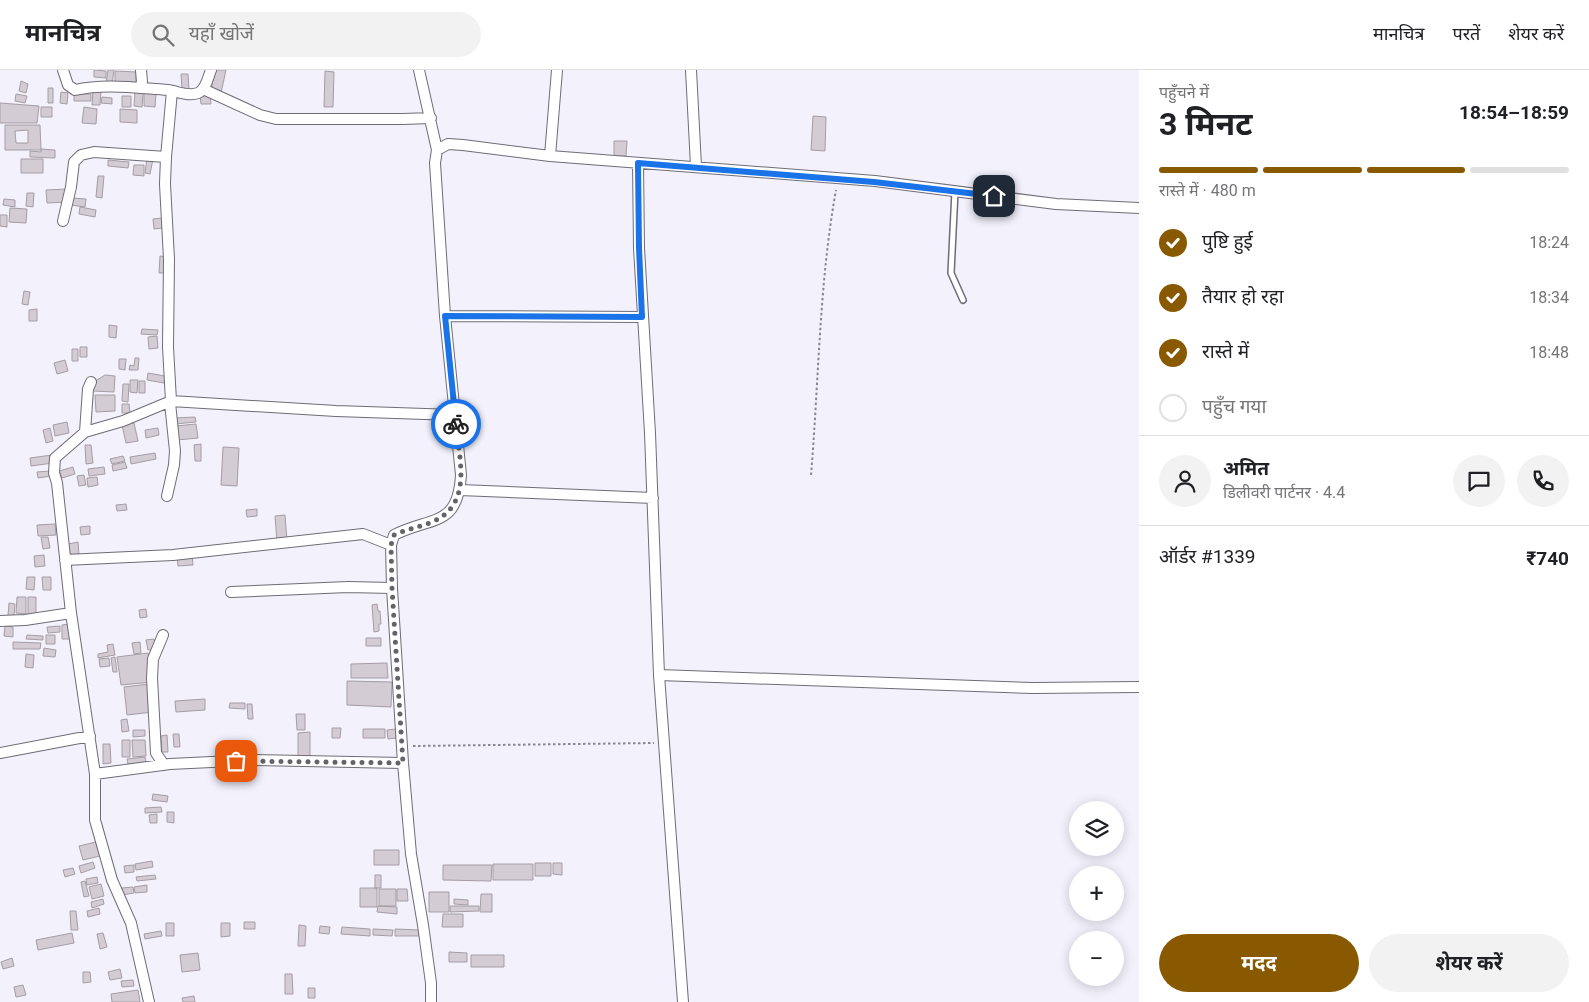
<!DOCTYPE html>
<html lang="hi">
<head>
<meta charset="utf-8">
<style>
	body { margin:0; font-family:Roboto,"Noto Sans Devanagari",sans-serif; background:#f2f2f2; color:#202124; height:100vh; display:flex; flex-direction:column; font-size:19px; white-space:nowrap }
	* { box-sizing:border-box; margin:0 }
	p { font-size:16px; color:#757577 }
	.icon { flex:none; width:28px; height:28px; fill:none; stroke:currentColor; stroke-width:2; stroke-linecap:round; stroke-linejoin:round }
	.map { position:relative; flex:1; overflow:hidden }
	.details { display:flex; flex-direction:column; background:#fff; width:450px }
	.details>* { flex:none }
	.buttons { position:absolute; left:1069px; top:731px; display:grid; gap:10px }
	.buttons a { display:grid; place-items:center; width:55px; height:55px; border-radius:50%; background:#fff; box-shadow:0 2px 12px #0003; font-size:25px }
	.pin { position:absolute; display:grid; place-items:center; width:42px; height:42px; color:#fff; margin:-21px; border-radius:10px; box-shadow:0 2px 8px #0006 }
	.courier { position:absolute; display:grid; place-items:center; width:50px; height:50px; margin:-25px; border:4px solid #1a73e8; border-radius:50%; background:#fff; color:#222; box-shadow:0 1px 6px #0007 }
	.head em { font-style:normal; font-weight:700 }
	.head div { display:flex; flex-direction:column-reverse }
	.head { display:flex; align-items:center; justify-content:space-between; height:85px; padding:0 20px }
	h1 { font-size:32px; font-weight:700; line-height:38px }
	.bar { display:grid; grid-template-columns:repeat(4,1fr); gap:8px 5px; align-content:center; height:60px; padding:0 20px }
	.bar i { height:6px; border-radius:4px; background:#e0e0e0 }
	.bar .on { background:#895900 }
	.bar p { grid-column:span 4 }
	.line { display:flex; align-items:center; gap:12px; padding:0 20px; border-top:1px solid #e0e0e0 }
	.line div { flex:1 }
	.round { display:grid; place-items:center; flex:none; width:52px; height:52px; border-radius:26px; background:#f2f2f2 }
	ol { padding:0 20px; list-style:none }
	li { display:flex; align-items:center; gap:15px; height:55px }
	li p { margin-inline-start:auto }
	li .icon { padding:5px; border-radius:50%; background:#895900; color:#fff; stroke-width:4 }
	li:last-child { color:#757577 }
	li i { width:28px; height:28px; border:2px solid #e0e0e0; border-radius:50% }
	.primary-button { display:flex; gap:10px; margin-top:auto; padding:10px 20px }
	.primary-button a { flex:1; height:58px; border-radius:30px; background:#895900; color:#fff; font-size:20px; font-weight:700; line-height:58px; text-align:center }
	.primary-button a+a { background:#f2f2f2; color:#202124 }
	header { display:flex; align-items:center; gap:30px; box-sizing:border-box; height:70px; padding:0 25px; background:#fff; border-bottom:1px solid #e0e0e0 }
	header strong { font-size:24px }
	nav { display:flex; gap:28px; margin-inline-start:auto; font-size:18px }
	.search { width:350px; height:45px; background:#f2f2f2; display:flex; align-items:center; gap:12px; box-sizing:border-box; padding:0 18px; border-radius:28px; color:#757577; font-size:19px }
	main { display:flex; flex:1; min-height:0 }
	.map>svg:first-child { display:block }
	.building { fill:#d4ccd4; stroke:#a59da4; fill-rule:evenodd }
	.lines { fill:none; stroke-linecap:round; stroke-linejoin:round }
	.service-casing { stroke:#6e6c75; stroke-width:8 }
	.minor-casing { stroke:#6e6c75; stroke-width:12 }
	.path { stroke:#87868d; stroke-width:2; stroke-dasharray:2.5 2.5; stroke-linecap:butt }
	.service { stroke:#fff; stroke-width:5 }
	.minor { stroke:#fff; stroke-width:10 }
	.done { stroke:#636369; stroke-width:5; stroke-dasharray:0 9 }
	.route { stroke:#1a73e8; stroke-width:6 }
</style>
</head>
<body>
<header>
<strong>मानचित्र</strong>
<div class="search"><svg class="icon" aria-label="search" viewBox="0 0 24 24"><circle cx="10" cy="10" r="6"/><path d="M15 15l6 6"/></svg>यहाँ खोजें</div>
<nav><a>मानचित्र</a><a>परतें</a><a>शेयर करें</a></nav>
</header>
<main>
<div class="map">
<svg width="1139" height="932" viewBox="0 0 1139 932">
	<rect width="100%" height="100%" fill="#f3f1fc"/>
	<!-- building -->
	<path class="building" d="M94 0 106 1V8L94 7Z
		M108 0H114L112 14 106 13Z
		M215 0H226L221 23 211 20Z
		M115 1 136 2V14L115 13Z
		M325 1 334 2 333 37H324Z
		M181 4H188L189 20H182Z
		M21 11 28 14 26 23 19 21Z
		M48 18H53V33H48Z
		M93 21H101L100 35H92Z
		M61 22 68 23 67 34 60 33Z
		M135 22 143 23 142 37 134 36Z
		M144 23H156L155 37 144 36Z
		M16 24 27 26 25 33 15 31Z
		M74 24H91V31H74Z
		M200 25H210L211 34H201Z
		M122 26H131V37H122Z
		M102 27 112 28V34L101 33Z
		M0 33 39 36 37 53H0Z
		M41 37H52V47H41Z
		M84 37 97 39 96 54 82 53Z
		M120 39 137 40V53L120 52Z
		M813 46 826 47 825 81 811 80Z
		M5 55H40L41 80H5ZM28 60V73H16L15 61Z
		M614 71H627L626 86H614Z
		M41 79 55 80V88L30 87V81L41 82Z
		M147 88 153 89 150 104 145 103Z
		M21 89H43V103H21Z
		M108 90 129 92 128 98 108 96Z
		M134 95H144V106L133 105Z
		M98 106H104L102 128 96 127Z
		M67 119 68 132 47 133 46 120Z
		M27 123H34L33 137 26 136Z
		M72 128 86 129 85 137 71 135Z
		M4 129 15 130V137L3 135Z
		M80 137 96 140 95 147 79 144Z
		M10 138 27 139 26 153 9 152Z
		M0 145H7V157L0 156Z
		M163 148 164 158 154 159 153 149Z
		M160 186 167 187 166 203H159Z
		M24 221 30 222 28 235 22 234Z
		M37 239V251H29V240Z
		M109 255 117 256 116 268 109 267Z
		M142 259 158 260 157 265 141 264Z
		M157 266 158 278 149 279 148 267Z
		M80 277H87V287H80Z
		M72 279H78V291H72Z
		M135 288H139L138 300H129L130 295 134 296Z
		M119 289H126L125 300 119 299Z
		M65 290 68 301 57 304 54 293Z
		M148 303 165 306 164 313 147 310Z
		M105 305 115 306 114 322 93 321 94 312Z
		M130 310H138L137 323 130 322Z
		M139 311H145V323H139Z
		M123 314H129L128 332 122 331Z
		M95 325H115V341L96 342Z
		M122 334H129L130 343H122Z
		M195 347 196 352 175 354V348Z
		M67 352 69 363 55 366 53 355Z
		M134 353 138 371 126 373 122 355Z
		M196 354 198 368 177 370 176 356Z
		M50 358 53 371 46 373 43 360Z
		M158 358 159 365 146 368 145 360Z
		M201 374V391H195L194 375Z
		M85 375H91L93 393 86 394Z
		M223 377 239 378 237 416 221 415Z
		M155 383 156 389 131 394 130 387Z
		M52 385 53 393 31 396 30 388Z
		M123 386 125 391 112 394 110 389Z
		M125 392 127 398 113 401 112 395Z
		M73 397 75 404 62 408 59 401Z
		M104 397 105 404 89 406 88 399Z
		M50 401 51 406 38 408 37 402Z
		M84 405 86 415 79 416 77 406Z
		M97 407 98 415 88 417 87 408Z
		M126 434 127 440 117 441 116 435Z
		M257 439V446L247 447 246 440Z
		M285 445 287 471 277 472 275 446Z
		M55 454 56 465 38 466 37 455Z
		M90 456V464L81 465 80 457Z
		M41 467H48L50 478 43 479Z
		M78 472 79 485 70 486 68 474Z
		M44 485 45 496 35 497 34 486Z
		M192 485 193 495 178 496 177 486Z
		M27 507H35L34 520 26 519Z
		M42 507H51V520H43Z
		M17 527H26V544L16 543Z
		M28 527H36V547H28Z
		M9 533 15 534 14 546H8Z
		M377 534 378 541H380L381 554H379V561L374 562 372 535Z
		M146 539 147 547 140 548 139 540Z
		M69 554 70 569H62V555Z
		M5 556 13 557V567L4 566Z
		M60 556V562L48 563 47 557Z
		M27 565 43 566V570L26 569Z
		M46 565H55V574H46Z
		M366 568H381V576H366Z
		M154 569 156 579 148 580 146 570Z
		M13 572 41 573 40 579H13Z
		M140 572 141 583 134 584 132 573Z
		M113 574 115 585 98 588V584L108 582 107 575Z
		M44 578 56 580 55 587 43 586Z
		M148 583 152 612 121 615 117 587Z
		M26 584 34 585 33 598 25 597Z
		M115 587 117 602H113L111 588Z
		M109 588 110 596 100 597 99 589Z
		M387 593 388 608H351V594Z
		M347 611 392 612 391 637 347 635Z
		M149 614 153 642 127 645 124 617Z
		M205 629V640L176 642 175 631Z
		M230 633H245V639L229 638Z
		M247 634H252L253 649H248Z
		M296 644H305V660H297Z
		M127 649 129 661 122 662 121 650Z
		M332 658H341L340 668H332Z
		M363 659H385V668H363Z
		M396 659 397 668 388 669 387 660Z
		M133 660H145V666L133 667Z
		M310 662V688L298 689V663Z
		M173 664H179L180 677H174Z
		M167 665 168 682H162L161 666Z
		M122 670H130V687H122Z
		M132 670H145L146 686 133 687Z
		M103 674H110L111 693 103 694Z
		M236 674H254V681H236Z
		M145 687 146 693 128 694 127 689Z
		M153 724 168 726 167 732 152 730Z
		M161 737 162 742 145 743V738Z
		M167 742H174V753L167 752Z
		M157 744V753H150L149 745Z
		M96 772 100 786 83 790 79 776Z
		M374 780H399V795H374Z
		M152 791 153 797 136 800 135 794Z
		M93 792 95 798 81 803 79 796Z
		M535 793H551V806H535Z
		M553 793H562V805L553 804Z
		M493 794H533V810H493Z
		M134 795V802L125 803 124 796Z
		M443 795H492L491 811 443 810Z
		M73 798 75 804 65 807 63 800Z
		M155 805 156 809 137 811 136 807Z
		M375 805H381V818H375Z
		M97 807 98 813 87 815 86 809Z
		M85 811 89 826 84 827 81 812Z
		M101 814 104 826 92 829 89 817Z
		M147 815V822L135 823 134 817Z
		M133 817 134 823 122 825V818Z
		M360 818H377V837H360Z
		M379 819H396V836H379Z
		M397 819H407L408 831H397Z
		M429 822H449V842H429Z
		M481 824H492V842H480Z
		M103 829 104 834 92 838 91 832Z
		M454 829 468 830V835L454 834Z
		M378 836 397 837V844L377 842Z
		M450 836H479V841L450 842Z
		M99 838 100 844 88 847 87 841Z
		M70 841H76L78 860H71Z
		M443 844H463V857H442Z
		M244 852H255V859H244Z
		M166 853H174V866H166Z
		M221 853H230V866L221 867Z
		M299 855 306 856 305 876H298Z
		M320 856 330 857 329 864 319 863Z
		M342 857 370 859V866L341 864Z
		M373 859 393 860 392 866 373 865Z
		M395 859 421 860V866H395Z
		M161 861 162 866 145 869 144 864Z
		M72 863 74 873 38 880 36 870Z
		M103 863 107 877 100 879 97 864Z
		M449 882 467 883V892H449Z
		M198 883 200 900 182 902 180 885Z
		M471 885H504V897H471Z
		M12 888 14 896 3 899 1 892Z
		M120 899 122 908 110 910 108 902Z
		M83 902H90L91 912 83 913Z
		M285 904H292L293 924H285Z
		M133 910 134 916 122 917 121 911Z
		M23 915 26 925 16 927 14 917Z
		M308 918H315V928H308Z
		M138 920 140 932H112L111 924Z
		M194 926 195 932H183L182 928Z"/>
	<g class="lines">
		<!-- service casing -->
		<g class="service-casing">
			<path id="service" d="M955 121 951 203 963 230"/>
		</g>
		<!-- minor casing -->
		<g class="minor-casing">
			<path id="minor" d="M63 0 68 15 75 20C105 13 137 18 168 20 177 21 188 27 198 23 206 20 208 7 211 0
				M419 0 437 80
				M691 0 696 96
				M140 18 142 12 141 0
				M203 19 260 45 276 49H403L431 48
				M550 86 557 0
				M638 93 639 178 650 363 659 605 683 932
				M63 151 71 117 74 92 81 85 94 82 166 87
				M445 246 643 247
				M171 331 168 277 169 189 165 114 166 87 172 21
				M85 362 88 319 91 312
				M460 420 653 428
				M167 426 174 395 175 381 170 333
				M65 490 173 485 363 464 391 475
				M231 522 348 517 392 518
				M0 551 25 550 71 543
				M163 565 153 589 152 608 156 683 164 695
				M659 605 1032 618 1139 617
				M0 683 90 666
				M95 704 170 694 253 690 403 693
				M149 932 131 853 112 810 95 750V704L71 543 57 413 54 403 55 388 85 362 123 351 171 331 336 341 455 345
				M431 932V913L423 855 411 784 403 693 392 518 391 475 394 465C431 446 458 458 461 405L445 246 435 93 437 80 448 74 463 75 550 86 875 111 1056 134 1139 138"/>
		</g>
		<!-- path -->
		<path class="path" d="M811 405C819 309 819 214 836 120
			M413 676 654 673"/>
		<!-- service -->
		<use href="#service" class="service"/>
		<!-- minor -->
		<use href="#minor" class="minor"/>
	</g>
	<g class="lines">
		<!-- done -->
		<path class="done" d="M236 691 403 693 392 518 391 475 394 465C407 459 421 457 434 451 473 433 459 389 456 354"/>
		<!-- route -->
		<path class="route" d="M456 354 445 246 642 247 639 178 638 93 874 112 994 126"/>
	</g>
</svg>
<div class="buttons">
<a><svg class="icon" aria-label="layers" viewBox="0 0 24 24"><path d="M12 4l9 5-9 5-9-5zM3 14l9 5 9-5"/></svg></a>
<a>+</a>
<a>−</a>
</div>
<div class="pin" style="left:236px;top:691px;background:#ea580c"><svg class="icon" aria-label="bag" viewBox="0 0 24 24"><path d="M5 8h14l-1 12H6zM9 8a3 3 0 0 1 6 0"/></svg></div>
<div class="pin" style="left:994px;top:126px;background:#1f2937"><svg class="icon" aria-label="home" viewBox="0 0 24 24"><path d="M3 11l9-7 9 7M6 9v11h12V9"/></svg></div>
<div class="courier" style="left:456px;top:354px"><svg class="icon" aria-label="bike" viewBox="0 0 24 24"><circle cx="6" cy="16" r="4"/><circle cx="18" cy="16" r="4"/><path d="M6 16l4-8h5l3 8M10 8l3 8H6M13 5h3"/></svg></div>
</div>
<section class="details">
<div class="head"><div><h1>3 मिनट</h1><p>पहुँचने में</p></div><em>18:54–18:59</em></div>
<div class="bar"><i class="on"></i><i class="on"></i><i class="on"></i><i></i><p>रास्ते में · 480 m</p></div>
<ol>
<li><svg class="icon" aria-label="check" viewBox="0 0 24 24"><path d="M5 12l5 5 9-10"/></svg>पुष्टि हुई<p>18:24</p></li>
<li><svg class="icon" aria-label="check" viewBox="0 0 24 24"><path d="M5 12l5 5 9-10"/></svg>तैयार हो रहा<p>18:34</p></li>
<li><svg class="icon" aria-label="check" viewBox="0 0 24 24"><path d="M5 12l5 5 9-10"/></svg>रास्ते में<p>18:48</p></li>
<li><i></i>पहुँच गया</li>
</ol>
<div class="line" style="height:90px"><a class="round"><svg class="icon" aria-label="person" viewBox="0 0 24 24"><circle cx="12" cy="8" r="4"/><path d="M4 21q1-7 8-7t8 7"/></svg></a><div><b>अमित</b><p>डिलीवरी पार्टनर · 4.4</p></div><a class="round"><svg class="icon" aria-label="chat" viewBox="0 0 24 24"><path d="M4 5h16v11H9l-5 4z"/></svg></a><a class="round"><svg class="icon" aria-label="phone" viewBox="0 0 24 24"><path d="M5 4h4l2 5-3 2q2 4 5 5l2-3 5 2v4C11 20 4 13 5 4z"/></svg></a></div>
<div class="line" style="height:65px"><div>ऑर्डर #1339</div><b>₹740</b></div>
<div class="primary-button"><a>मदद</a><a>शेयर करें</a></div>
</section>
</main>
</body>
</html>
